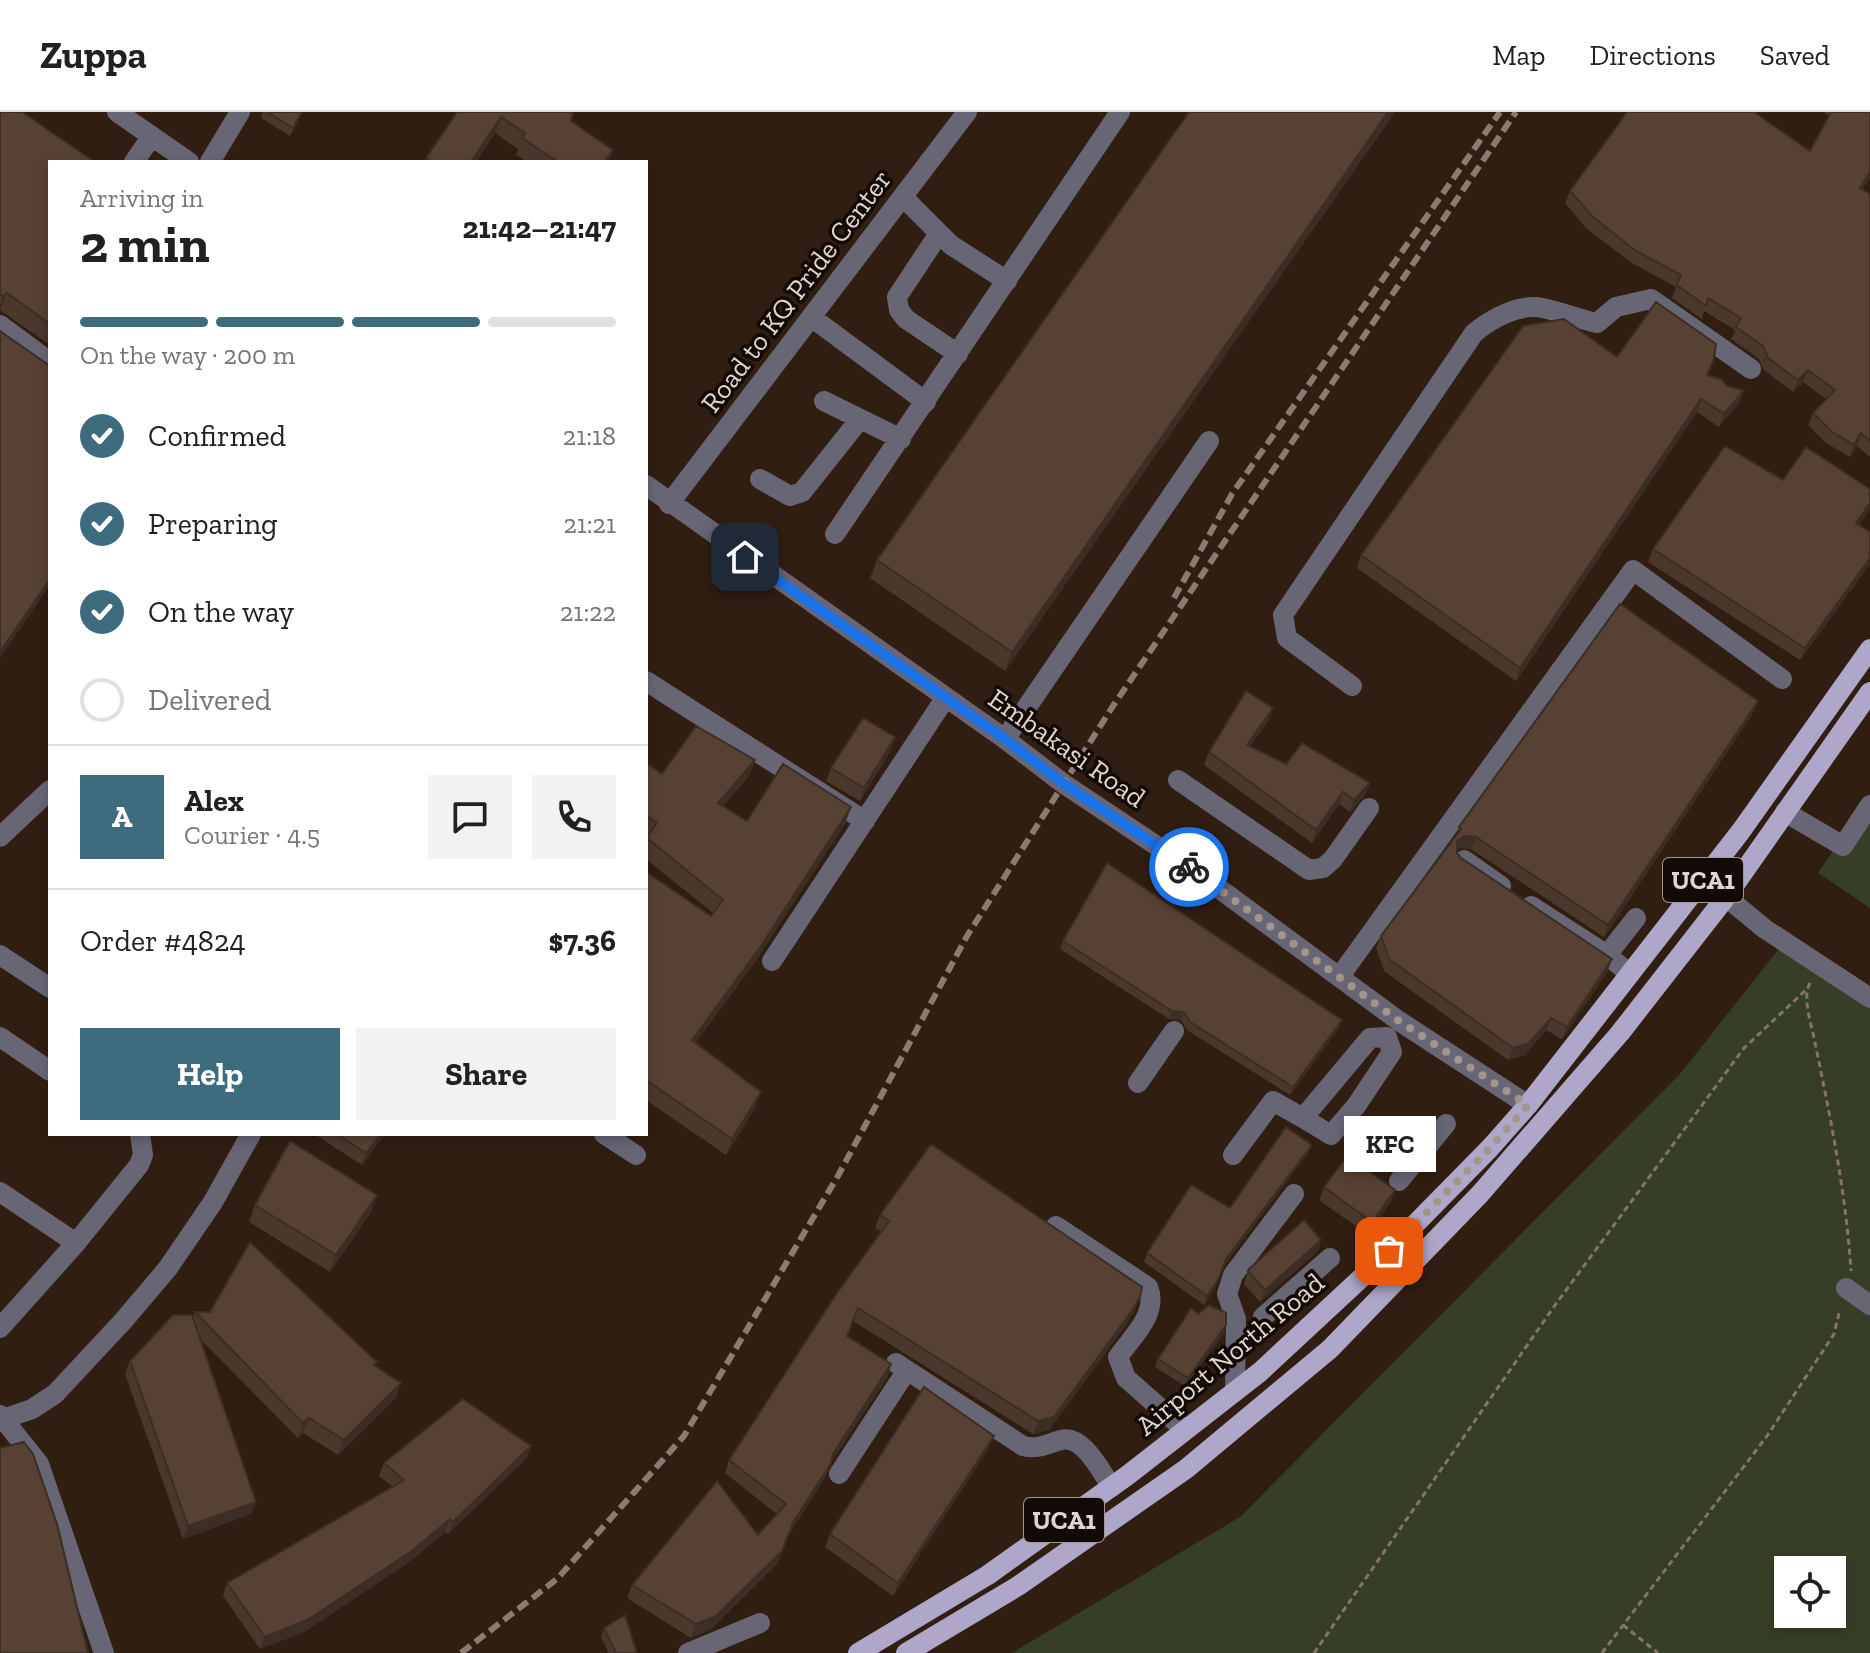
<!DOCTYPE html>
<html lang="en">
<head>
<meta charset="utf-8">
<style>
	body { margin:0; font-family:"Zilla Slab",serif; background:#f2f2f2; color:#202124; height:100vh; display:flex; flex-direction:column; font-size:30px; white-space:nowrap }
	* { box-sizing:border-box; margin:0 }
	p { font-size:26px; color:#757577 }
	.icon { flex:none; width:44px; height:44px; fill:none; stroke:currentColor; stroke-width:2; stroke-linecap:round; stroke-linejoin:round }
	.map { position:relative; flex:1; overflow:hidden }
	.side { position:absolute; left:48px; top:48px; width:600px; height:976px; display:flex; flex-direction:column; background:#fff; border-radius:0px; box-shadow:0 4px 12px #0003 }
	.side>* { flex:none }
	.buttons { position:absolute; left:1774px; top:1444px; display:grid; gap:16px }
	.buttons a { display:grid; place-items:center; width:72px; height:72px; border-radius:0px; background:#fff; box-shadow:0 4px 12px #0003; font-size:40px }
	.pin { position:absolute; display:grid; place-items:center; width:68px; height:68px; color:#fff; margin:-34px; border-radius:16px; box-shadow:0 4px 12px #0006 }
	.courier { position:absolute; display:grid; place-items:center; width:80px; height:80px; margin:-40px; border:6px solid #1a73e8; border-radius:50%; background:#fff; color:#222; box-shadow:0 2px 10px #0007 }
	.bubble { position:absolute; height:56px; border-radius:0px; background:#fff; box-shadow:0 4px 12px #0003; font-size:26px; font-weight:800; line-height:56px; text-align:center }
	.head em { font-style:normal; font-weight:800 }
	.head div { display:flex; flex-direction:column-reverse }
	.head { display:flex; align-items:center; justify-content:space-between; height:136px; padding:0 32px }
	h1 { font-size:52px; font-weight:800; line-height:60px }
	.bar { display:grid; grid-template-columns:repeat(4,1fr); gap:12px 8px; align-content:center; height:96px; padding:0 32px }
	.bar i { height:10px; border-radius:6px; background:#e0e0e0 }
	.bar .selected { background:#3f6b7f }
	.bar p { grid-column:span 4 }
	.line { display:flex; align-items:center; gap:20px; padding:0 32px; border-top:2px solid #e0e0e0 }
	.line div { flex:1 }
	.round { display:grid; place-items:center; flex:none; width:84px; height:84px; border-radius:0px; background:#f2f2f2 }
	ol { padding:0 32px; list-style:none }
	li { display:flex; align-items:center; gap:24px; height:88px }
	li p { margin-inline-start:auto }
	li .icon { padding:8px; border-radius:50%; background:#3f6b7f; color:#fff; stroke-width:4 }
	li:last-child { color:#757577 }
	li i { width:44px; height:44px; border:4px solid #e0e0e0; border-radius:50% }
	.cta { display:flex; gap:16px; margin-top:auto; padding:16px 32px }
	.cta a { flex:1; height:92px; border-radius:0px; background:#3f6b7f; color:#fff; font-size:32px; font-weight:800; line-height:92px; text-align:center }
	.cta a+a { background:#f2f2f2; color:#202124 }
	header { display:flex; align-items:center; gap:48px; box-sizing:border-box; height:112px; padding:0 40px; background:#fff; border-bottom:2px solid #e0e0e0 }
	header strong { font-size:38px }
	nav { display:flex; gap:44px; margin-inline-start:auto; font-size:28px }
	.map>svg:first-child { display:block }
	.green { fill:#363e28; fill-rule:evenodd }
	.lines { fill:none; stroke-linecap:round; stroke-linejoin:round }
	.path { stroke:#847469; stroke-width:3; stroke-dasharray:6 4; stroke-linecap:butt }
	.minor { stroke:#686575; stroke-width:20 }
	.major { stroke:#aea7c9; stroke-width:20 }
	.rail { stroke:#8b7b71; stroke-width:6; stroke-dasharray:12 6; stroke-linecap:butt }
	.wall { fill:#4a382d }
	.shaded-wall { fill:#3c2e24 }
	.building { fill:#564134; stroke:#3c2e24; stroke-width:2 }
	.done { stroke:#a4958c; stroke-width:8; stroke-dasharray:0 14.4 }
	.route { stroke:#1a73e8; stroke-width:10 }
	.labels { text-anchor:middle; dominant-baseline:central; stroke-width:7; stroke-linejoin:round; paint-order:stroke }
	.shield { fill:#120a06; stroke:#a49891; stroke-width:2 }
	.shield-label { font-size:26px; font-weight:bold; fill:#e2d5cd }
	.street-label { font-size:28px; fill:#e2d5cd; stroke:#120a06 }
</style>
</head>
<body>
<header>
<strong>Zuppa</strong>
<nav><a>Map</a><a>Directions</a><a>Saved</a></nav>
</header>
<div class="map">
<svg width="1870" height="1541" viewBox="0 0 1870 1541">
	<rect width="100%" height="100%" fill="#311e12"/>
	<!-- green -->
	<path class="green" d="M1870 684V796L1818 761Z
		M1785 829 1870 897V1181L1862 1197 1870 1203V1541H1012L1240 1405 1680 962ZM1788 1458H1832V1502H1788Z"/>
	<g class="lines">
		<!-- path -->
		<path class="path" d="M1810 871C1802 885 1811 911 1814 926 1830 1003 1846 1081 1851 1159
			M1623 1513 1658 1541
			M1314 1541 1553 1196 1744 936 1807 877
			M1602 1541 1767 1324 1834 1222 1840 1197"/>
		<!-- minor -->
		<path class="minor" d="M117 0 189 50
			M134 50 152 24
			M210 50 240 0
			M903 85 951 133 1007 169
			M936 126 897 185 899 198 906 207 958 242
			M811 205 926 290
			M0 213 50 250
			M824 289 901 327
			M760 367 790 384 802 380 860 307
			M646 373 1005 627 1064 672 1202 764 1399 909 1528 993
			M669 392 967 0
			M835 422 1120 0
			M646 569 865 709
			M1352 574 1287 526 1283 503 1474 221C1491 207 1519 191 1543 196 1561 200 1579 207 1597 211L1616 195 1651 187 1751 257
			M1005 627 1209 329
			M1178 668 1309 758 1323 756 1333 747 1369 696
			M1785 700 1843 734 1870 693
			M0 725 50 678
			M1464 748 1501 774
			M1726 785 1765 817 1870 886
			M1531 794 1607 843 1630 862
			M0 843 50 876
			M1607 843 1636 806
			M772 849 946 585
			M1340 864 1633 458 1782 567
			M0 925 50 959
			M1387 925 1392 940 1356 994 1331 1023 1303 1006 1370 926Z
			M1138 971 1174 919
			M604 1022 636 1043
			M1233 1043 1273 989 1303 1006
			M1399 1069 1446 1012
			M0 1080 76 1131
			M1056 1114 1148 1175C1159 1201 1132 1225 1118 1245L1126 1266 1185 1318
			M1846 1176 1870 1193
			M1263 1205 1330 1146
			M0 1216 76 1131 139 1053 143 1043 140 1022
			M896 1251 1023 1334C1038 1338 1046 1332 1061 1328 1083 1322 1101 1360 1112 1375
			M1235 1279 1236 1207 1227 1182 1233 1163 1294 1082
			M0 1303 39 1352 104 1541
			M0 1308 32 1297 55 1282 124 1208 168 1156 213 1090 251 1022
			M839 1362 907 1258
			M688 1541 760 1511"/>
		<!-- major -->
		<path class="major" d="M858 1541 988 1463 1128 1363 1260 1260 1372 1156 1490 1036 1528 993 1741 719 1870 537
			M906 1541 1018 1474 1186 1357 1330 1237 1480 1082 1620 921 1726 785 1870 580"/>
		<!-- rail -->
		<path class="rail" d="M1174 486 1232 382 1500 0
			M461 1541 557 1467 684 1324 839 1062 967 824 1113 594 1516 0"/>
	</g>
	<!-- wall -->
	<path class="wall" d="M0 0 50 50V233L0 198Z
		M263 0H303L290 24 261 6Z
		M457 0 571 9 609 50H527L516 43 518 37 495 21 476 50H424L426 46Z
		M1189 0H1395L1005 559 870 466 877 448Z
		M1824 0H1870V65L1862 78 1870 82V345L1857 334 1850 345 1826 331 1808 313 1813 301 1826 287 1803 270 1793 280 1764 258 1758 246 1731 227 1735 218 1704 199 1702 207 1672 186 1676 175 1632 151 1587 117 1565 91 1570 79 1810 39 1829 4Z
		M1617 245 1707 263 1727 274 1744 278 1739 291 1719 315 1697 300 1516 569 1357 456 1361 443Z
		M1783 368 1870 396 1859 413 1870 420V452L1800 548 1648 450 1653 437Z
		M1758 589 1753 601 1604 825 1471 737 1459 736 1457 738V741L1461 746 1612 847 1607 860 1562 927 1546 918 1525 943 1508 948 1384 859 1376 836 1381 824 1456 723 1459 715Z
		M1269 608 1250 634 1286 652 1370 671 1365 683 1350 700 1339 692 1312 731 1204 653 1209 640Z
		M895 625 891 638 860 689 826 669 831 656Z
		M755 648 749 664 723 694 747 709 851 695 845 712 753 853 695 931 755 996 726 1043 646 988V760L711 804 713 801 646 747V728L648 724 646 723V651L662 662Z
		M1063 829 1339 916 1290 983 1187 918 1181 908 1169 907 1060 837Z
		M314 1022H385L362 1053Z
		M1308 1041 1223 1155 1215 1176 1204 1193 1144 1150 1147 1141 1230 1096Z
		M1324 1075 1395 1078 1390 1091 1367 1122 1319 1088Z
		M377 1083 371 1100 330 1160 249 1110 255 1093Z
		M880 1103 1135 1198 1126 1213 1049 1318 1033 1322 853 1209 847 1224 891 1252 887 1266 831 1350 826 1364 788 1424 777 1452 711 1517 691 1526 627 1486 632 1473 758 1423 777 1402 725 1361 729 1348 881 1120 875 1116Z
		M1321 1128 1317 1140 1260 1190 1244 1172 1249 1157Z
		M195 1200 376 1254 396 1286 338 1343 303 1321 298 1326 200 1227 251 1402 183 1427 125 1262 130 1249 193 1205Z
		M1223 1222 1185 1274 1155 1255 1158 1247Z
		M989 1336 893 1484 825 1435 830 1422Z
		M527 1346 448 1422 445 1420 409 1450 304 1520 260 1537 223 1484 227 1471 393 1375 379 1364 384 1351Z
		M604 1516 637 1541H609L601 1525Z"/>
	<!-- shaded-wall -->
	<path class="shaded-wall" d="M1388 0H1395L1005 559 1012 540Z
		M501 5 495 21 476 50H471Z
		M613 38 609 50H604Z
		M1870 60V65L1855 89 1860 76Z
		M7 181 0 198V193L3 184Z
		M1808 258 1803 270 1793 280 1798 268Z
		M1744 278 1739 291 1719 315 1724 302Z
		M1701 287 1697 300 1516 569 1520 556Z
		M1861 321 1857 334 1850 345 1854 333Z
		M1870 391V396L1851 424 1856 411Z
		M1870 446V452L1800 548 1805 536Z
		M50 467V473L0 546V540Z
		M1758 589 1753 601 1604 825 1608 813Z
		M1273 596 1269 608 1242 645 1247 633Z
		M895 625 891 638 860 689 864 676Z
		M755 648 749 664 712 707 718 691Z
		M1370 671 1365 683 1350 700 1354 688Z
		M1343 680 1339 692 1312 731 1316 718Z
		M851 695 845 712 753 853 686 944 692 928Z
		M1464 724 1476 725 1471 737 1459 736 1453 742 1457 729Z
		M1612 847 1607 860 1562 927 1567 915Z
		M1172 899 1184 900 1181 908 1169 907Z
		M1551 906 1546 918 1525 943 1508 948 1513 936Z
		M1342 908 1339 916 1290 983 1293 975Z
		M761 980 755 996 726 1043 732 1027Z
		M381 1022H385L362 1053 366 1041Z
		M1312 1033 1308 1041 1223 1155 1226 1147Z
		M1395 1078 1390 1091 1367 1122 1372 1110Z
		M377 1083 371 1100 330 1160 336 1143Z
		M1321 1128 1317 1140 1260 1190 1265 1178Z
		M1218 1168 1215 1176 1204 1193 1207 1184Z
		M1140 1185 1135 1198 1126 1213 1049 1318 1033 1322 1038 1309Z
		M1226 1213 1223 1222 1185 1274 1188 1266Z
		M891 1252 887 1266 828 1355 833 1342Z
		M401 1271 396 1286 338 1343 344 1328Z
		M309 1306 303 1321 298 1326 303 1311Z
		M994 1324 989 1336 893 1484 898 1471Z
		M531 1334 527 1346 448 1422 453 1410Z
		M831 1351 826 1364 788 1424 777 1452 711 1517 691 1526 696 1512 793 1411Z
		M256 1390 251 1402 183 1427 188 1414Z
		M450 1407 445 1420 409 1450 304 1520 260 1537 265 1525Z"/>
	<!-- building -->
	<path class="building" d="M0 0H22L95 50H50V212L7 181 3 184 0 182Z
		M267 0H302L293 16Z
		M457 0H573L571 9 613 38 604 50H558L522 26 525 21 501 5 471 50H432L426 46Z
		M1189 0H1388L1012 540 877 448Z
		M1627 0H1754L1810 39 1831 0H1870V60L1860 76 1870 82V329L1861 321 1854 333 1831 319 1813 301 1835 278 1808 258 1798 268 1768 246 1763 234 1736 215 1741 206 1708 186 1706 194 1677 173 1681 163 1636 139 1592 104 1570 79Z
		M1656 190 1716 232 1714 247 1707 263 1721 267 1727 274 1744 278 1724 302 1701 287 1520 556 1361 443 1523 214 1564 207 1617 245Z
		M0 219 50 254V467L0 540Z
		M1725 334 1783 368 1806 335 1870 377V391L1856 411 1870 420V446L1805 536 1653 437Z
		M1620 492 1758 589 1608 813 1476 725 1464 724 1457 729V741L1461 746 1612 847 1567 915 1551 906 1529 931 1513 936 1389 847 1381 824 1461 717 1459 715Z
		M1246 579 1273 596 1247 633 1286 652 1302 631 1370 671 1354 688 1343 680 1316 718 1209 640Z
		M863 606 895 625 864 676 831 656Z
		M696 614 755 648 718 691 747 709 783 652 851 695 759 837 692 928 761 980 732 1027 646 968V760L711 804 723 788 647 726 657 710 646 704V651L662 662Z
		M1107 751 1342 908 1293 975 1190 910 1184 900 1172 899 1063 829Z
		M1286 1015 1312 1033 1226 1147 1218 1168 1207 1184 1147 1141 1191 1073 1230 1096Z
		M337 1022H381L366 1041Z
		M290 1029 377 1083 336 1143 255 1093Z
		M931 1032 1142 1175 1140 1185 1131 1200 1054 1305 1038 1309 858 1196 847 1224 891 1252 833 1342 831 1351 793 1411 782 1439 716 1504 696 1512 632 1473 717 1369 758 1423 786 1392 729 1348 837 1181 889 1109 880 1103Z
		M1347 1044 1395 1078 1372 1110 1324 1075Z
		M1304 1108 1321 1128 1265 1178 1248 1159 1249 1157Z
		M250 1130 377 1250 374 1253 401 1271 344 1328 309 1306 303 1311 195 1200H210Z
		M1209 1193 1226 1201V1213L1188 1266 1158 1247 1191 1196 1198 1202Z
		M173 1203H192L256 1390 188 1414 130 1249Z
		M924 1275 994 1324 898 1471 830 1422Z
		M463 1287 531 1334 453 1410 450 1407 413 1438 309 1507 265 1525 227 1471 404 1368 384 1351Z
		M24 1330 33 1342 57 1412 88 1541H0V1336Z
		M625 1503 637 1541H616L604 1516Z"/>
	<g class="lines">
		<!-- done -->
		<path class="done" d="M1189 755 1399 909 1528 993 1490 1036 1389 1139"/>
		<!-- route -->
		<path class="route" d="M745 445 1005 627 1064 672 1189 755"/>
	</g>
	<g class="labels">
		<!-- shield labels -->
		<g class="shield">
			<rect x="1663" y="746" width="80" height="44" rx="6"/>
			<rect x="1024" y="1386" width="80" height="44" rx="6"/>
		</g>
		<g class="shield-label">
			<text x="1703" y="768">UCA1</text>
			<text x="1064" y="1408">UCA1</text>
		</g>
		<!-- street labels -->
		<g class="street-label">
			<text transform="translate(796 179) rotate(-53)">Road to KQ Pride Center</text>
			<text transform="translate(1067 636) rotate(35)">Embakasi Road</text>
			<text transform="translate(1230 1242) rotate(-40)">Airport North Road</text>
		</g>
	</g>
</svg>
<div class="buttons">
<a><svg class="icon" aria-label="locate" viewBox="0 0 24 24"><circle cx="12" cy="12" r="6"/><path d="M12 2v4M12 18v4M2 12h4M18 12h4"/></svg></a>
</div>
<div class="pin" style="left:1389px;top:1139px;background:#ea580c"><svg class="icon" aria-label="bag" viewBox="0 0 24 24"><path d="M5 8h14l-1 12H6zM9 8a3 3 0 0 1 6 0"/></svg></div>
<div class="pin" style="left:745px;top:445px;background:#1f2937"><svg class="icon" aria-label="home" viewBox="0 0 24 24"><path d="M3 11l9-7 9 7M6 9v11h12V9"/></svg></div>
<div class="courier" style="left:1189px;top:755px"><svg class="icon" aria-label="bike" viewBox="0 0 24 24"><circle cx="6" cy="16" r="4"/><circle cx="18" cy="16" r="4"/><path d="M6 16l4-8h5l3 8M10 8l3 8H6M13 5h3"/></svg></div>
<div class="bubble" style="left:1344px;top:1004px;width:92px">KFC</div>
<section class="side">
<div class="head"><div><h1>2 min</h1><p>Arriving in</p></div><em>21:42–21:47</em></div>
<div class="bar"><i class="selected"></i><i class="selected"></i><i class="selected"></i><i></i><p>On the way · 200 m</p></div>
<ol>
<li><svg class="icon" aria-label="check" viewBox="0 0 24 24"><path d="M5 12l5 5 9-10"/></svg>Confirmed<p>21:18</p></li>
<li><svg class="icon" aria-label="check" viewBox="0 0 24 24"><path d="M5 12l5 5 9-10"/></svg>Preparing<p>21:21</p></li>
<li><svg class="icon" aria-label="check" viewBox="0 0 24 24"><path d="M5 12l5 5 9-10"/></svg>On the way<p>21:22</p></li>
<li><i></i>Delivered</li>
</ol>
<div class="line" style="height:144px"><b class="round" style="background:#3f6b7f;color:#fff">A</b><div><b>Alex</b><p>Courier · 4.5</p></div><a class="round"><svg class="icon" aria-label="chat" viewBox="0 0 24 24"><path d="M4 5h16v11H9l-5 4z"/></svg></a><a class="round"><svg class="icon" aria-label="phone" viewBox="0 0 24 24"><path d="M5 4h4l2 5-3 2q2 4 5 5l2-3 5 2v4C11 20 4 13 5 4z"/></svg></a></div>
<div class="line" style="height:104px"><div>Order #4824</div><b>$7.36</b></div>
<div class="cta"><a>Help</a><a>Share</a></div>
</section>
</div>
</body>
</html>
